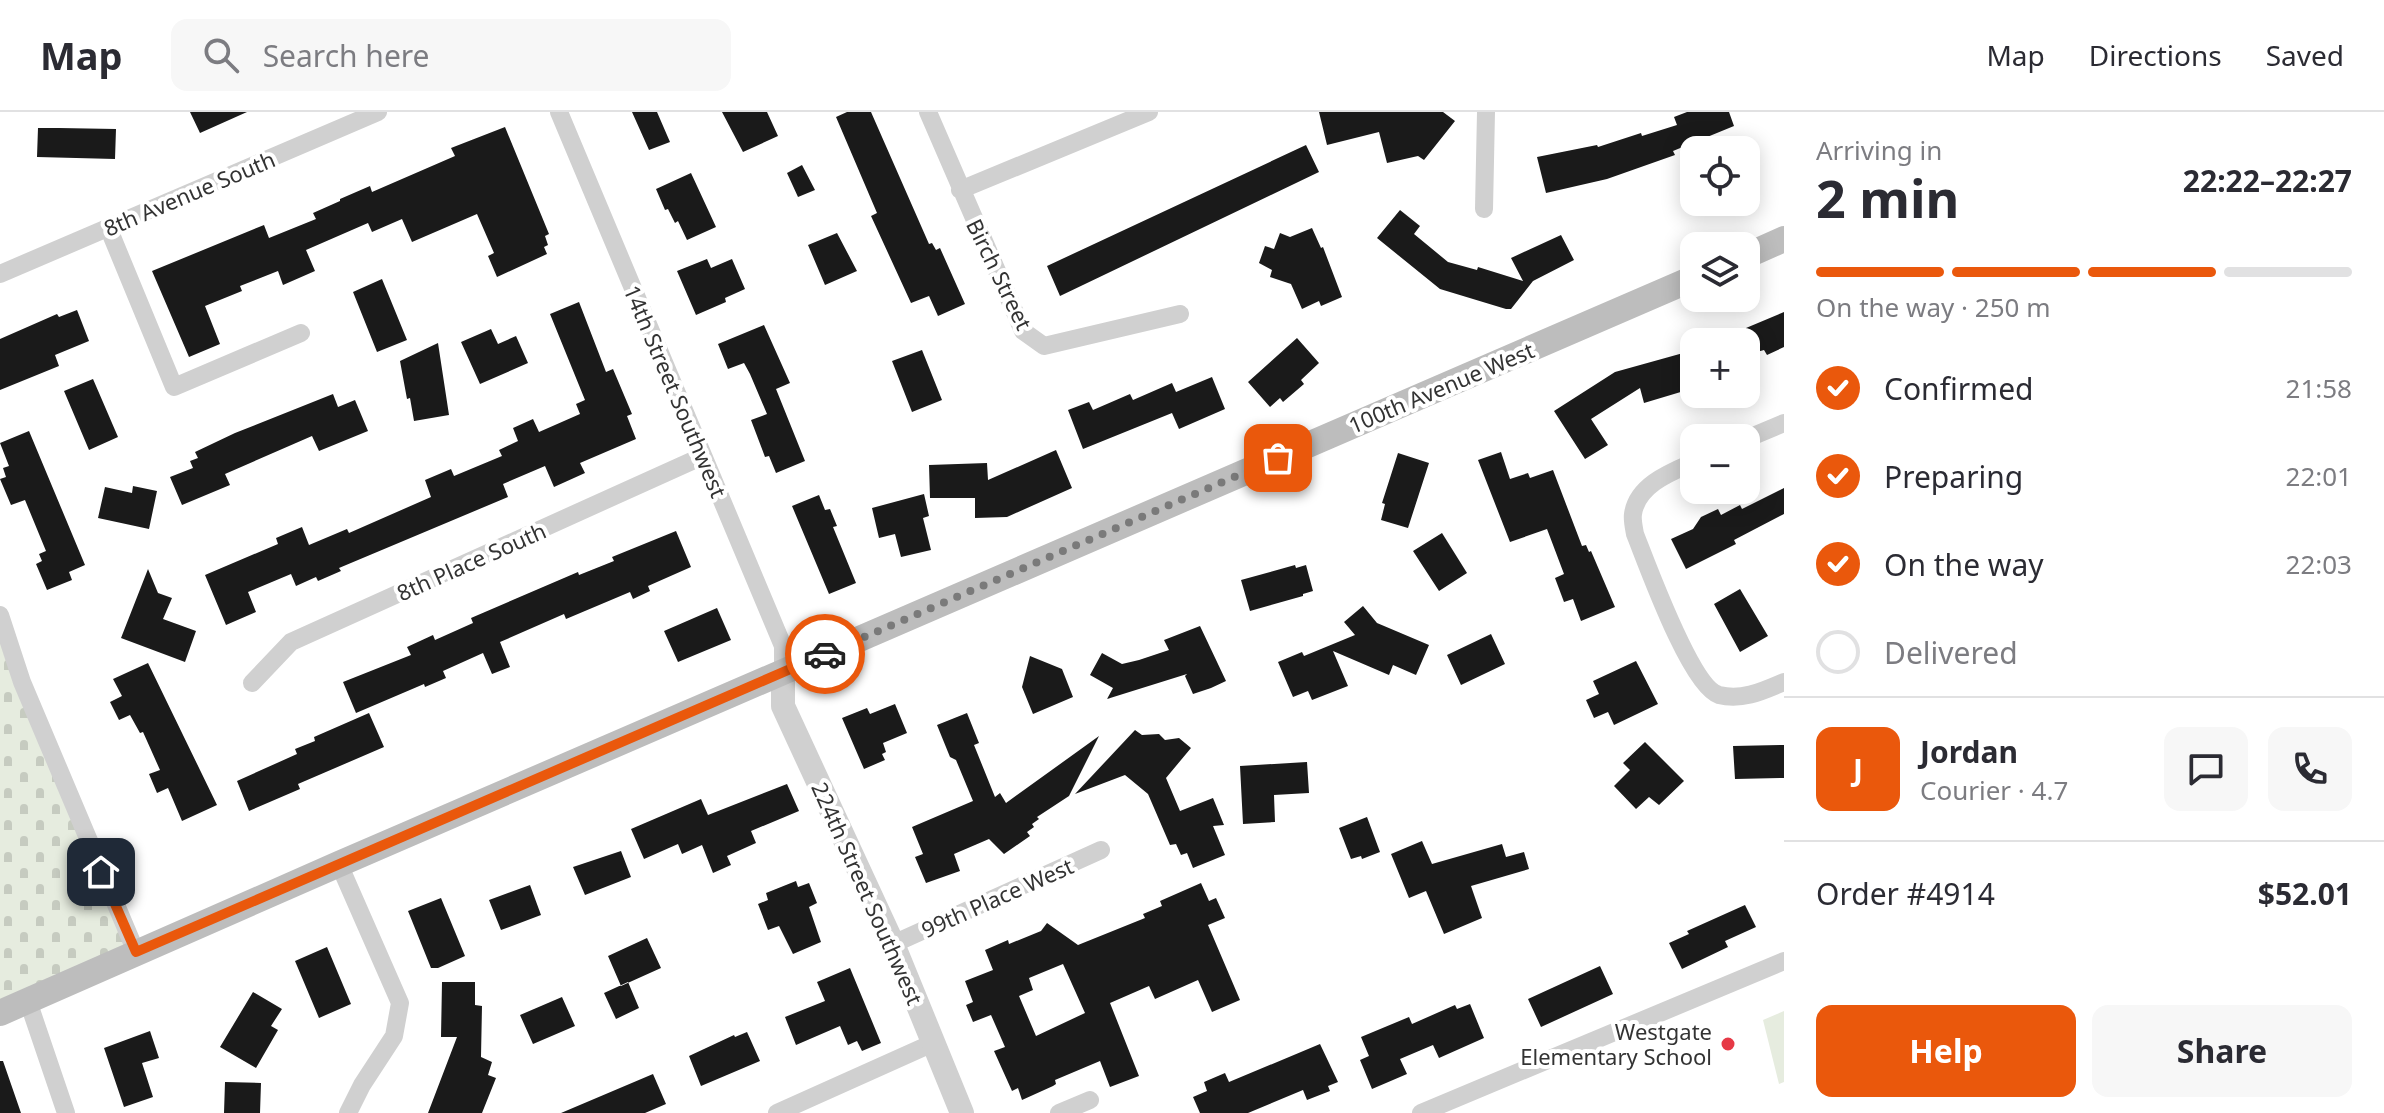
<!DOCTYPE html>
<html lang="en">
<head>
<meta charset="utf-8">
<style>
	body { margin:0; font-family:"Noto Sans",sans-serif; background:#f7f7f7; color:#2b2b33; height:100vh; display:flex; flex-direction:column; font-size:30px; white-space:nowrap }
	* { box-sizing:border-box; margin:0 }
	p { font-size:26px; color:#7c7c81 }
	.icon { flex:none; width:44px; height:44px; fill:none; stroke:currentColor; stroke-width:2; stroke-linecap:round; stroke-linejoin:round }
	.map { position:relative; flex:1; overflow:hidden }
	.details { display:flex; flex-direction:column; background:#fff; width:600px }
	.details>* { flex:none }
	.tools { position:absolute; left:1680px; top:24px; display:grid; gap:16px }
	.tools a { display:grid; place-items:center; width:80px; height:80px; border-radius:16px; background:#fff; box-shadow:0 4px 20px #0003; font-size:40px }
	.pin { position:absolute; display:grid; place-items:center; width:68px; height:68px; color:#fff; margin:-34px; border-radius:16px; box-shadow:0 4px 12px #0006 }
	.courier { position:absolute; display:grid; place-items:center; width:80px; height:80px; margin:-40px; border:6px solid #ea580c; border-radius:50%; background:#fff; color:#222; box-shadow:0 2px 10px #0007 }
	.summary em { font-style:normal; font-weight:700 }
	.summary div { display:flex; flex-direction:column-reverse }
	.summary { display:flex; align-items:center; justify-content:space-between; height:136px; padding:0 32px }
	h1 { font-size:52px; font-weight:700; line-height:60px }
	.bar { display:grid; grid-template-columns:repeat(4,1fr); gap:12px 8px; align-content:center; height:96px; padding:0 32px }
	.bar i { height:10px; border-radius:6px; background:#e1e1e2 }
	.bar .selected { background:#ea580c }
	.bar p { grid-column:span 4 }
	.line { display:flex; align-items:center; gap:20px; padding:0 32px; border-top:2px solid #e1e1e2 }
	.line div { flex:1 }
	.round { display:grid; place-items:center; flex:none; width:84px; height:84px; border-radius:16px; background:#f7f7f7 }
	ol { padding:0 32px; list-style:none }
	li { display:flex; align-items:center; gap:24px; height:88px }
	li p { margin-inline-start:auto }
	li .icon { padding:8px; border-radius:50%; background:#ea580c; color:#fff; stroke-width:4 }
	li:last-child { color:#7c7c81 }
	li i { width:44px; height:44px; border:4px solid #e1e1e2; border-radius:50% }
	.primary-button { display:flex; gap:16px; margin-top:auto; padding:16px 32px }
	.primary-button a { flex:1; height:92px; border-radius:16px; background:#ea580c; color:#fff; font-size:32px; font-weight:700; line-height:92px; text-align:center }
	.primary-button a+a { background:#f7f7f7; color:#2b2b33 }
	header { display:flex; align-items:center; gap:48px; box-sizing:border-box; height:112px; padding:0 40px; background:#fff; border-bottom:2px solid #e1e1e2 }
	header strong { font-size:38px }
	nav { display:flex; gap:44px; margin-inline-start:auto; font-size:28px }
	.search { width:560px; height:72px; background:#f7f7f7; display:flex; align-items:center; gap:20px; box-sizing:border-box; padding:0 28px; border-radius:16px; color:#7c7c81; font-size:30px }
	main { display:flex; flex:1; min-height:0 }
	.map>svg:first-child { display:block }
	.cemetery { fill:url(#cemetery-stones) }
	.pitch { fill:#e6ecdf }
	.building { fill:#1a1a1a; fill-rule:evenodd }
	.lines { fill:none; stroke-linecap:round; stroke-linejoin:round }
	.minor { stroke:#d0d0d0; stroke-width:18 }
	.tertiary { stroke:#d0d0d0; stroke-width:24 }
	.secondary { stroke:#bdbdbd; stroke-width:26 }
	.done { stroke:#7a7a7a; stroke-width:8; stroke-dasharray:0 14.4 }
	.route { stroke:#ea580c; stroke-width:10 }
	.poi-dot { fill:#e63946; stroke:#fff; stroke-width:3 }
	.labels { text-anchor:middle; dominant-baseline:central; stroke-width:8; stroke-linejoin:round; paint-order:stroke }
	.street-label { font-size:22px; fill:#333; stroke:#fff }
	.poi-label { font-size:22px; fill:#333; stroke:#fff; text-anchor:end }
</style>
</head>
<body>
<header>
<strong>Map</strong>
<div class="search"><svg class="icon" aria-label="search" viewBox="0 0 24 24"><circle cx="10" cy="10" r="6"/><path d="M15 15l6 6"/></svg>Search here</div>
<nav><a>Map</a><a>Directions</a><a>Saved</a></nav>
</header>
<main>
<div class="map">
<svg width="1784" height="1001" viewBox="0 0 1784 1001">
	<defs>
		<pattern id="cemetery-stones" width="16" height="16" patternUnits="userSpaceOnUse" patternTransform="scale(2)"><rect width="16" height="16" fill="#e6ecdf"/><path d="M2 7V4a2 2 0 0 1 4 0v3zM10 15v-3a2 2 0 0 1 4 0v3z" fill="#c6cbc0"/></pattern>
	</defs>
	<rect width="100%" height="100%" fill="#fff"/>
	<!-- cemetery -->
	<path class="cemetery" d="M0 503 136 840 0 900Z"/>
	<!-- pitch -->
	<path class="pitch" d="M1784 899V970L1779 972 1763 908Z"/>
	<!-- building -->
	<path class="building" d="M190 0H247L200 21Z
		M632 0H657L670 30 649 38Z
		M722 0H767L778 24 743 40Z
		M847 0H871L929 132 932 131 936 138 940 136 965 192 938 204 929 184 911 191 871 104 877 101 836 5Z
		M1319 0H1443L1455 9 1424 48 1418 44 1387 51 1379 20 1327 33Z
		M1687 0H1729L1734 14 1673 39 1675 43 1607 67 1546 81 1537 45 1597 33 1598 35 1641 21 1642 24 1677 13 1674 5Z
		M505 15 549 122 545 124 548 133 544 135 547 142 497 165 488 144 494 141 477 102 412 130 402 107 372 120 368 111 306 138 315 159 283 173 278 159 240 174 242 179 205 194 220 232 189 245 152 159 264 113 269 126 316 107 313 101 340 89V87L370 74 372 80 455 44 451 36Z
		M59 16 116 17 115 47 37 45 38 16Z
		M1306 33 1319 60 1060 184 1047 154Z
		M802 53 815 78 798 85 787 61Z
		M691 61 716 115 687 128 678 109 675 111 668 97 665 98 656 77Z
		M1400 98 1420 114 1414 122 1448 150 1477 158 1478 155 1523 169 1511 146 1561 123 1574 148 1533 169 1511 197H1506L1440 177 1377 126Z
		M1312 116 1321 136 1323 135 1342 185 1321 194 1319 189 1302 197 1291 172 1270 165 1272 158 1259 151 1265 134 1274 137 1280 121 1290 125Z
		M837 121 857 159 825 173 808 133Z
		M707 147 711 156 732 147 745 177 725 186 726 190 696 203 677 159Z
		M382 167 407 228 377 240 353 180Z
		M579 190 606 260 613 257 632 302 627 304 636 327 580 351 585 361 554 375 545 354 503 372 508 385 339 456 341 459 318 469 316 465 296 474 291 462 248 480 256 500 226 513 205 463 278 432 276 426 302 415 309 433 347 417 349 421 431 385 425 368 451 357 454 364 502 344 499 338 518 329 513 316 533 307 539 320 580 302 576 292 585 288 550 202Z
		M77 198 89 229 55 243 59 254 0 278V227L57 202 59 205Z
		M1784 200V235L1767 243 1764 238 1746 243V216Z
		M764 213 790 271 776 277 805 349 776 361 769 344 765 345 751 308 767 302 750 262 744 251 728 257 718 232Z
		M491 217 498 232 516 224 528 251 480 272 461 230Z
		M1297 226 1319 251 1301 268 1304 272 1283 290 1280 286 1270 295 1248 270Z
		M438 231 449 303 414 309 410 286 407 287 400 249Z
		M922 238 942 288 912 300 892 249Z
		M1694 238V276L1644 291 1640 276 1591 307 1608 333 1585 347 1554 299 1615 260Z
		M1212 265 1225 297 1179 317 1172 301 1083 337 1068 298 1089 290 1093 298 1130 282 1133 288 1172 271 1176 280Z
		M93 267 118 325 89 338 64 279Z
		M333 282 338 295 355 288 368 319 319 339 312 324 225 362 230 373 182 393 170 365 193 356 190 349 198 346 195 340 235 321Z
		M29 319 85 453 69 460 72 468 47 478 36 452 42 449 39 442 46 439 25 388 11 393 0 367 6 365 3 356 9 354 0 331Z
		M1056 338 1072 376 1007 405 975 406V386H930L929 353 987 351 988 368Z
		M1501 340 1510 367 1528 361 1530 366 1553 358 1582 434 1586 433 1589 440 1591 439 1615 495 1581 509 1573 487 1564 490 1555 466 1564 462 1547 417 1510 430 1478 348Z
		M1398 341 1429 351 1408 416 1381 408 1385 392 1382 391Z
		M133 374 157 379 149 417 98 406 105 375 132 381Z
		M1784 376V402L1734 428 1736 432 1686 457 1671 427 1693 417 1701 405 1718 397 1721 403 1740 393 1742 397Z
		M924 382 929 404 923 406 931 438 901 445 895 422 879 426 872 396Z
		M819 383 825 398 830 397 837 414 833 415 856 471 829 482 792 394Z
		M676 419 691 455 648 474 650 479 633 487 630 480 566 507 564 502 500 530 510 555 492 562 483 541 443 559 446 566 425 575 424 572 356 601 343 570 411 543 407 535 433 523 435 528 473 511 471 506 578 460 579 463 614 449 612 445Z
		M1442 421 1467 461 1439 479 1413 439Z
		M1295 453 1296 456 1306 453 1313 479 1303 482V484L1250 499 1241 468Z
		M148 457 158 481 172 486 163 507 196 519 185 550 121 526Z
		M1740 477 1768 524 1740 540 1714 492Z
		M1363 494 1377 511 1429 533 1416 563 1393 553 1389 563 1333 539 1348 574 1312 588 1308 579 1293 585 1278 550 1302 540 1304 544 1355 523 1344 510Z
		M717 496 731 528 678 550 664 519Z
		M1200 514 1226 569 1211 576 1193 582 1185 564 1187 562 1107 587 1113 576 1090 563 1102 541 1122 552 1139 548 1169 538 1164 528Z
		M1491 522 1505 552 1461 573 1447 543Z
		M1030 544 1062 557 1073 585 1033 602 1022 575Z
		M1636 549 1658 592 1614 613 1608 600 1594 606 1586 588 1599 582 1593 569Z
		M148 551 217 693 182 709 168 676 157 681 149 662 160 658 143 620 140 621 130 603 119 608 110 590 122 584 113 567Z
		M895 592 907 621 883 631 886 640 882 642 885 648 864 657 842 606 867 596 870 602Z
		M369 601 384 635 298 672 300 677 249 699 237 669 297 642 295 637 315 629 314 625Z
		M967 601 979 631 974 633 995 685 1000 681 1006 691 1099 624 1069 684 1037 705 1039 707 1032 712 1034 715 1027 720 1030 724 1004 742 989 727 954 742 960 759 926 771 915 745 923 742 912 715 973 689 956 648 950 645 937 613Z
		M1135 618 1142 623 1159 622 1165 628 1179 626 1191 636 1166 666 1180 699 1213 686 1224 713 1213 714 1225 743 1193 756 1187 741 1181 743 1176 732 1170 733 1148 682 1125 663 1075 682Z
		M1645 630 1684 669 1659 693 1649 685 1636 697 1614 674 1630 658 1623 651Z
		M1784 633V666L1735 667 1733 634Z
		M1307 650 1309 681 1274 683 1275 710 1243 712 1240 654Z
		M787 672 799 699 751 719 756 731 727 744 731 753 713 761 702 733 682 742 678 732 644 747 631 717 701 687 708 703Z
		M1367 705 1380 740 1362 747 1361 744 1351 747 1339 716Z
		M1422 729 1432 752 1502 732 1506 745 1524 740 1529 757 1471 774 1482 806 1444 822 1426 779 1409 786 1391 742Z
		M621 739 631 765 585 783 573 755Z
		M796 769 798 775 809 771 817 791 809 795 821 830 793 842 779 814 768 818 758 792 768 788 766 781Z
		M1201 771 1209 789 1216 786 1225 806 1208 813 1240 888 1212 900 1198 868 1155 887 1149 874 1110 891 1139 964 1110 975 1100 949 1055 968 1056 972 1053 974 1022 988 1018 976 1012 979 994 939 1005 935 991 903 973 910 966 893 973 890 965 869 993 858 985 838 1008 828 1009 832 1041 819 1047 811 1078 833 1145 806 1143 802 1162 794 1160 789ZM1063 852 1085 901 1036 924 1019 884 1033 878 1029 866Z
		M530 773 541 803 501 818 489 788Z
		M441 786 465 844 438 856H431L408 799Z
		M1745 793 1756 815 1725 829 1728 835 1682 857 1669 831 1689 822 1687 819Z
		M647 826 661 856 621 874 608 844Z
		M327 835 351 892 319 906 295 849Z
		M1600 854 1613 882 1541 915 1528 887Z
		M850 856 881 931 862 939 857 929 848 933 840 914 796 933 785 905 825 889 817 870Z
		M442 870H475V893L482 894 481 945 492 950 488 963 496 966 482 1001H428L457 925H441Z
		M628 870 639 896 616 907 604 881Z
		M253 880 282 897 271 914 278 918 256 956 220 935Z
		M562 885 575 914 533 932 520 903Z
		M1470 892 1484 926 1439 946 1433 933 1400 947 1407 962 1372 977 1360 948 1369 944 1361 925 1409 905 1412 912 1455 893 1457 897Z
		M150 919 159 946 142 951 153 985 124 995 104 936Z
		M747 920 760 949 701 974 689 944 734 923 735 925Z
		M1320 932 1338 970 1328 974 1330 979 1307 988 1303 978 1248 1001H1200L1193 985 1207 979 1204 970 1225 961 1229 970Z
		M0 949H3L21 1001H0Z
		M653 962 666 992 645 1001H561Z
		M225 970 261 971 260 1001H224Z"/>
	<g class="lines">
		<!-- minor -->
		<path class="minor" d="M559 0 783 534V560
			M928 0 1023 219 1044 234 1180 202
			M960 78 1149 0
			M1484 97 1486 0
			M108 115 174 275 301 221
			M0 162 378 0
			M1746 327 1784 311
			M1694 350C1671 360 1637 373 1633 402 1632 408 1634 416 1635 422 1647 452 1691 575 1719 583 1742 589 1763 579 1784 570
			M0 503 22 570 136 840
			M252 571 291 530 703 344
			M339 752 400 891 394 924 362 973 348 1001
			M893 832 1101 738
			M28 889 66 1001
			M777 1001 933 931
			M1059 1001 1090 988
			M1421 1001 1784 849"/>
		<!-- tertiary -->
		<path class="tertiary" d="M783 560V594L893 832 962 1001"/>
		<!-- secondary -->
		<path class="secondary" d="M1746 144 1784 127
			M0 901 339 752 1694 166"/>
	</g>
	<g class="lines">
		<!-- done -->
		<path class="done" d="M825 542 1278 346"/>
		<!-- route -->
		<path class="route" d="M101 760 136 840 825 542"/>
	</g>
	<!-- markers -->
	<circle class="poi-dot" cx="1728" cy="932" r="8"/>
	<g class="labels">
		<!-- street labels -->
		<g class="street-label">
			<text transform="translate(189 81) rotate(-23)">8th Avenue South</text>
			<text transform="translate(1000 162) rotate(64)">Birch Street</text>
			<text transform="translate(1441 275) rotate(-23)">100th Avenue West</text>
			<text transform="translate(676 279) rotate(67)">14th Street Southwest</text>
			<text transform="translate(471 449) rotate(-24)">8th Place South</text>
			<text transform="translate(868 781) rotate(66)">224th Street Southwest</text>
			<text transform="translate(997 785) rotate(-24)">99th Place West</text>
		</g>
		<!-- poi labels -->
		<g class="poi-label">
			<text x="1712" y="919">Westgate<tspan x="1712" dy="25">Elementary School</tspan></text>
		</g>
	</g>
</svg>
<div class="tools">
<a><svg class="icon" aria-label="locate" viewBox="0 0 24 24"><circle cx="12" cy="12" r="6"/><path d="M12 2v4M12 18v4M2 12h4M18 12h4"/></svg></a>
<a><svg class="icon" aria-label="layers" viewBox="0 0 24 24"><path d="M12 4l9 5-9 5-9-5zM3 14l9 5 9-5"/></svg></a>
<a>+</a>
<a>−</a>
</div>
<div class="pin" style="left:1278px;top:346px;background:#ea580c"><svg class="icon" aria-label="bag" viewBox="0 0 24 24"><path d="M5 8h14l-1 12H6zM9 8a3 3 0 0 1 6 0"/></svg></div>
<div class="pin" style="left:101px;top:760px;background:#1f2937"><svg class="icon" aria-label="home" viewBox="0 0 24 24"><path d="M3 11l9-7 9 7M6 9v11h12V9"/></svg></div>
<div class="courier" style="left:825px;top:542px"><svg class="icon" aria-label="car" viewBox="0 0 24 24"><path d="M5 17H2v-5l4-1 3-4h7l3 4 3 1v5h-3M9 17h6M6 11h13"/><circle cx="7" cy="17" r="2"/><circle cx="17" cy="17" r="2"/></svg></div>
</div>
<section class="details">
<div class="summary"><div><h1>2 min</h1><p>Arriving in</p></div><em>22:22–22:27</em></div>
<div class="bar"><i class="selected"></i><i class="selected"></i><i class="selected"></i><i></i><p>On the way · 250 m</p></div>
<ol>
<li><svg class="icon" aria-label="check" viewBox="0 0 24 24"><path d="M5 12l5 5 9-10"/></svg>Confirmed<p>21:58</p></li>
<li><svg class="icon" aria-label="check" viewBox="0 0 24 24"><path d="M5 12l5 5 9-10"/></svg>Preparing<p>22:01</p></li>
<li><svg class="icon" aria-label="check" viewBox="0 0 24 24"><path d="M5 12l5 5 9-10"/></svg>On the way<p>22:03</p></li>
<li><i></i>Delivered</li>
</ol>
<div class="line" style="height:144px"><b class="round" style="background:#ea580c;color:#fff">J</b><div><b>Jordan</b><p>Courier · 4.7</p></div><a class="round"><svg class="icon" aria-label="chat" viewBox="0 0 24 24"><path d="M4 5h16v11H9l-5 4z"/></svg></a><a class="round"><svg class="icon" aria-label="phone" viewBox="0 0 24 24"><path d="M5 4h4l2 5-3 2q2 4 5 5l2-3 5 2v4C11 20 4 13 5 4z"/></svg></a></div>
<div class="line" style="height:104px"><div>Order #4914</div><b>$52.01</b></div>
<div class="primary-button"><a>Help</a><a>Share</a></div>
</section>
</main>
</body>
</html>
